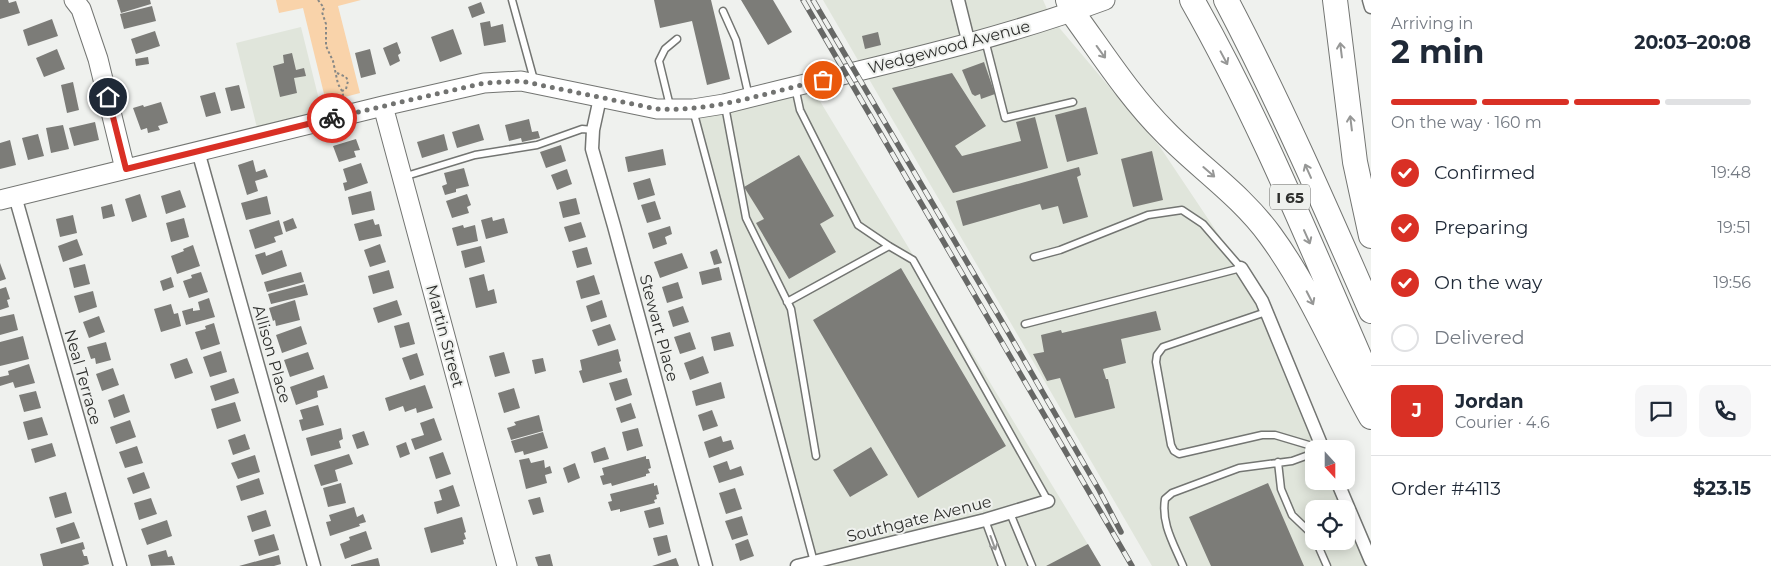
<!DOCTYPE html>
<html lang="en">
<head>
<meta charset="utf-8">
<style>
	body { margin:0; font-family:Montserrat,sans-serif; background:#f6f6f7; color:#1f2937; height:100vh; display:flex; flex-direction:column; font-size:19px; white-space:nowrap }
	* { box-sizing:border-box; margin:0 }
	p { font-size:16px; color:#747a83 }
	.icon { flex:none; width:28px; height:28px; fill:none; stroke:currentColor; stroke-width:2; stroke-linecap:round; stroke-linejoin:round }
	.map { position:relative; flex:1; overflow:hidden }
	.panel { display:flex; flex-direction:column; background:#fff; width:400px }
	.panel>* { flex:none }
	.needle { width:32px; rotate:159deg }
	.fabs { position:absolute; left:1305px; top:440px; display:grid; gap:10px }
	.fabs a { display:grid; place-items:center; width:50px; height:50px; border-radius:10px; background:#fff; box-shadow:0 2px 12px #0003; font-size:25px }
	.pin { position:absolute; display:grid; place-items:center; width:42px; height:42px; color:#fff; margin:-21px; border:2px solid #fff; border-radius:50%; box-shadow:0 1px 5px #0007 }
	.courier { position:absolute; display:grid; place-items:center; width:50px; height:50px; margin:-25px; border:4px solid #d93025; border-radius:50%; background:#fff; color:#222; box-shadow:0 1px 6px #0007 }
	.summary em { font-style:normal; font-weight:700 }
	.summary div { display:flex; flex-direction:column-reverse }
	.summary { display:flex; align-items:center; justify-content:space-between; height:85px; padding:0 20px }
	h1 { font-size:32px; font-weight:700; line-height:38px }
	.bar { display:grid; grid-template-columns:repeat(4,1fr); gap:8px 5px; align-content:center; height:60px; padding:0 20px }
	.bar i { height:6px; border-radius:4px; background:#e0e1e3 }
	.bar .on { background:#d93025 }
	.bar p { grid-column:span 4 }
	.line { display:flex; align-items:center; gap:12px; padding:0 20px; border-top:1px solid #e0e1e3 }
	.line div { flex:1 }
	.round { display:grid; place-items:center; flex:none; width:52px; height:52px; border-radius:10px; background:#f6f6f7 }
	ol { padding:0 20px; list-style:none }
	li { display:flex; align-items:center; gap:15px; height:55px }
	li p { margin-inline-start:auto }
	li .icon { padding:5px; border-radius:50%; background:#d93025; color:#fff; stroke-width:4 }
	li:last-child { color:#747a83 }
	li i { width:28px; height:28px; border:2px solid #e0e1e3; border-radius:50% }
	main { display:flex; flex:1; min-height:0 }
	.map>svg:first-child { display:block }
	.built { fill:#e0e5db; fill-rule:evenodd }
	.green { fill:#f9d3aa }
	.building { fill:#7c7c78 }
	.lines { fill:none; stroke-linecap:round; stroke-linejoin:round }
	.lane-casing { stroke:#737572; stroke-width:9 }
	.street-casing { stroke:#737572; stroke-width:15 }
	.secondary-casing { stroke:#737572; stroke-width:21 }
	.highway-casing { stroke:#737572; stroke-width:26 }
	.path { stroke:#878886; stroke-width:2; stroke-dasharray:2.5 2.5; stroke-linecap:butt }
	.lane { stroke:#fff; stroke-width:6 }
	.street { stroke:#fff; stroke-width:12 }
	.secondary { stroke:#fff; stroke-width:19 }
	.highway { stroke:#fff; stroke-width:24 }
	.rail-casing { stroke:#676866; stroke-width:5.5 }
	.rail { stroke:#eff1ee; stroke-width:4; stroke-dasharray:11; stroke-linecap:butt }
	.oneway { stroke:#969796 }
	.done { stroke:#727371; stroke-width:5; stroke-dasharray:0 9 }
	.route { stroke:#d93025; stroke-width:6 }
	.labels { text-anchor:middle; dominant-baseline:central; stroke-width:4; stroke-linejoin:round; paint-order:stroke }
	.shield { fill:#eff1ee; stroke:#686967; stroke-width:1 }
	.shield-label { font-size:15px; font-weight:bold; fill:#2e2f2d }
	.street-label { font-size:16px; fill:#2e2f2d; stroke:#eff1ee }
</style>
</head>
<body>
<main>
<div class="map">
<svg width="1371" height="566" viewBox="0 0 1371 566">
	<rect width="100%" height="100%" fill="#eff1ee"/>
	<!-- built -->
	<path class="built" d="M823 0H1043L1051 18 1160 147 1241 268 1323 449H1314V481H1337L1371 566H1152ZM1314 509H1346V541H1314Z
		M301 27 324 120 259 136 236 43Z
		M809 83 1101 566H826L824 560 814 562 693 109Z"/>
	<!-- green -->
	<path class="green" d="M276 0H361L338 6 360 93 326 102 303 8 279 13Z"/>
	<!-- building -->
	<path class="building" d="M0 0H8L9 3 16 1 20 13 0 19Z
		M117 0H150L151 4 121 13Z
		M654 0H711L730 79 707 85 692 21 660 28Z
		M741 0H773L792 32 768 45Z
		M481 2 485 13 472 18 468 7Z
		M152 6 156 21 124 29 120 14Z
		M52 19 58 36 28 46 23 30Z
		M490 21 491 27 503 24 506 42 484 46 480 23Z
		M453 29 462 54 440 62 431 37Z
		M155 31 160 46 136 54 131 39Z
		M878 32 881 45 865 49 862 36Z
		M397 42 401 53 398 55 400 61 390 66 383 48Z
		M57 49 65 69 44 77 36 58Z
		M370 49 376 74 361 78 355 53Z
		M292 53 296 70 304 68 306 76 294 78 297 93 280 97 273 66 284 63 283 55Z
		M148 57 149 64 136 66 135 59Z
		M984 62 995 94 981 99 980 94 975 96 972 94 962 70Z
		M952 73 986 126 955 146 962 156 1021 141 1016 122 1035 117 1048 168 953 193 892 88Z
		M73 82 79 110 67 113 61 85Z
		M239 85 245 108 231 111 225 88Z
		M215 92 221 113 206 117 200 96Z
		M161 102 168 123 158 126 160 130 148 133 147 128 141 130 133 108 143 105 144 107Z
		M1086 107 1098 154 1067 162 1055 115Z
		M529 119 532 132 538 131 540 138 522 142 521 138 509 141 505 125Z
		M95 122 99 140 74 146 69 128Z
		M479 124 484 140 457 148 452 132Z
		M63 125 69 149 51 153 46 128Z
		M38 134 44 156 28 160 22 138Z
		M444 134 448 150 422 158 417 142Z
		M356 139 360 150 354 151 356 157 339 162 333 146Z
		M10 140 16 165 0 169V143Z
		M561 145 566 161 546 168 540 152Z
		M663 149 666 165 628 172 625 157Z
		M1152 151 1163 200 1133 207 1121 159Z
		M799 155 834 216 820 224 836 252 789 279 756 223 764 219 744 187Z
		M253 160 256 172 265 169 268 177 255 181 258 191 247 195 238 165Z
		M361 163 368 183 345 191 343 183 347 182 343 169Z
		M1079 167 1081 175 1077 177 1088 217 1063 224 1058 206 1042 210 1040 204 963 226 956 201Z
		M464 168 469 186 456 189V192L445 195 442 186 447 184 444 173Z
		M567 169 572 184 557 190 551 175Z
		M650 178 655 195 638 200 633 183Z
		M180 190 186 207 166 214 161 196Z
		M371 191 375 210 352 215 348 197Z
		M140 194 147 217 132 222 125 199Z
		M467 194 471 205 467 207 469 213 452 218 446 201Z
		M267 196 271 214 246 220 241 203Z
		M576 198 580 214 563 218 559 202Z
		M655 201 661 219 647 223 641 205Z
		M112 204 115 216 103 219 101 207Z
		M73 215 77 233 60 237 56 219Z
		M492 217 493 221 504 218 508 233 486 239 481 220Z
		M184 218 189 237 171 242 166 223Z
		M293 218 297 228 286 232 283 222Z
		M373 219 375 225 379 224 382 236 359 241 354 224Z
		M279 220 283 234 274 237 276 242 255 249 249 230Z
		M581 222 586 237 569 242 564 227Z
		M463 225 464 228 475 225 478 241 457 246 452 228Z
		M670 226 672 234 665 237 667 244 653 249 648 233Z
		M77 239 83 255 63 262 58 246Z
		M380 244 386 262 370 267 364 250Z
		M193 245 200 266 177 274 171 256 184 251 183 249Z
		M481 246 485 262 465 268 461 251Z
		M587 247 592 264 577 268 572 251Z
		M717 249 722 263 714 265 710 252Z
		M282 250 287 266 262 275 255 255 265 252 266 256Z
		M682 253 688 268 660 278 654 262Z
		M0 263 6 279 0 281Z
		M85 264 90 284 74 288 69 268Z
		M719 267 722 280 702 285 699 272Z
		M901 268 1006 446 918 498 813 320Z
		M389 270 394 288 373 294 368 276Z
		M201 272 208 292 189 298 183 281 192 278 191 275Z
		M301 272 304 282 267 292 264 282Z
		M484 274 488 291 494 289 497 303 476 308 469 278Z
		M594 275 600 294 581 299 576 281Z
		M171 277 174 287 163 291 160 281Z
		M678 282 683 298 667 303 662 287Z
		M305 284 308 295 271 304 268 294Z
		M6 287 10 299 7 300 9 307 0 310V289Z
		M93 291 97 307 79 313 74 296Z
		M209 298 215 317 186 325 182 311 193 308V311L200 310 198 302Z
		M295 300 300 320 276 326 275 320 273 321 269 308Z
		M397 300 402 315 378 323 373 308Z
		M602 300 607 317 591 322 586 306Z
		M171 304 174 314 178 313 181 326 161 332 154 309Z
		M683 306 689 322 673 327 668 311Z
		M1156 311 1161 330 1121 339 1126 363 1103 369 1106 379H1108L1115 408 1075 418 1060 378 1047 381 1033 354 1044 352 1041 335 1061 330 1062 333Z
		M14 314 18 330 0 335V317Z
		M99 316 105 332 89 338 83 322Z
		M409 322 415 344 400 348 394 326Z
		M214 323 220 344 201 350 195 332 206 329 205 326Z
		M610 324 616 340 598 346 592 330Z
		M301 326 307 344 282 353 276 335Z
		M690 332 696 349 680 354 674 337Z
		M730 332 734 346 714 351 711 337Z
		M23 336 29 359 0 366V342Z
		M106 342 111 360 96 364 95 358 91 359 87 347Z
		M618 349 621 361 619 362 622 372 583 383 579 371 582 370 580 360Z
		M221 351 227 372 210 377 203 357Z
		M308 352 314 369 290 377 284 360Z
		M504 352 510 373 495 377 489 356Z
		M417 353 424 375 410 380 402 358Z
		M703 356 709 373 690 380 684 363Z
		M187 358 193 373 175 379 170 364Z
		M543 358 546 371 535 374 532 360Z
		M29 364 35 383 15 388 13 382 0 386V377L9 375 8 371Z
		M113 368 119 385 102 391 96 374Z
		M324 375 328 388 317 391 318 397 296 405 290 387Z
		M234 378 239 393 215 401 210 386Z
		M627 378 632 395 615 401 609 383Z
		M721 382 725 398 696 406 692 391Z
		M425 385 433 408 417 413 416 408 405 412 403 406 389 411 385 398Z
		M514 388 520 408 504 413 498 393Z
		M36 391 41 408 24 412 19 395Z
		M124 394 130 412 114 418 108 400Z
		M235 402 241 421 217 429 211 409Z
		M631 403 636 418 621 423 616 408Z
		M318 405 324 425 302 431 299 420 303 419 300 410Z
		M712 410 718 426 703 431 698 415Z
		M539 415 543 431 511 440 507 428 516 425 514 422Z
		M42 417 48 435 28 440 23 422Z
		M434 418 442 440 415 450 411 439 424 435 420 423Z
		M130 420 136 437 116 444 110 427Z
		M341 428 343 439 339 441 341 448 311 456 306 438Z
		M638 428 643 446 627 451 622 432Z
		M364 431 369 445 357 449 352 435Z
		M543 432 548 448 524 455 523 451 515 453 511 441Z
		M245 434 250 449 233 455 228 440Z
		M721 436 723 442 731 440 734 449 709 458 704 442Z
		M406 442 410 454 400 458 396 446Z
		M52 443 56 456 35 463 31 449Z
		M137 446 143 463 125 468 119 452Z
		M605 447 609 459 594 463 591 452Z
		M871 447 888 475 850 497 833 470Z
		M443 452 451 474 436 479 429 457Z
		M349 454 353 464 335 470 338 481 321 486 314 465Z
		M255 455 260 472 238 479 231 463Z
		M646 456V459H649L651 468 648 469 650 473 646 474V476L612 486 611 483 603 485 600 476 604 475 602 468Z
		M529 458 531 463 544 460 545 468 550 466 552 473 545 475 547 483 526 489 519 460Z
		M727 461 730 470 741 466 744 475 719 483 713 466Z
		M575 463 580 478 568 483 563 468Z
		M144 472 150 488 133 494 127 478Z
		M259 478 264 494 241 501 236 486Z
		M341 483 346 503 328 507 323 488Z
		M654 483V486L657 485 659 494 656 495 657 499 654 500 655 503 620 512V509L611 511 608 502 612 501 610 494Z
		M1268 483 1304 566H1211L1189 517Z
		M453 485 460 506 437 514 434 502 442 500 439 490Z
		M735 488 742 509 726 514 719 493Z
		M66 492 72 513 55 518 49 497Z
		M540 497 544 512 533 515 528 500Z
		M151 498 157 514 139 520 134 503Z
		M354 507 357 517 363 514 366 522 359 524 360 526 330 536 326 522 331 521 329 515Z
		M660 507 664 524 649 528 644 511Z
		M266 510 271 526 252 532 247 516Z
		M742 516 748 535 732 540 725 521Z
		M462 517 466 532 464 533 466 539 463 540 464 544 431 553 424 528Z
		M167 520 172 536 147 545 141 529Z
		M74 522 80 538 61 544 56 528Z
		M366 531 372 549 345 559 340 544 350 540 349 537Z
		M274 534 279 550 259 556 254 540Z
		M667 535 671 552 658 556 653 538Z
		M748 539 754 556 740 561 735 544Z
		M83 542 85 549 82 550 84 556H87L89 564 82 566H43L40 554Z
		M1088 544 1101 566H1046Z
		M166 550 168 557 172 556 175 565 151 566 148 555Z
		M550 554 553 566H538L535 557Z
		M279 555 281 564 274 566H239Z
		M378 558 380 566H351V565Z
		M676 558 679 566H652Z"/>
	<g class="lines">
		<!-- lane casing -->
		<g class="lane-casing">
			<path id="lane" d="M512 0 534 80
				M723 11 736 40 749 97
				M985 40 1005 118 1073 102
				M795 87 800 110 858 225 889 246 913 260 1048 501
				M670 106 659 61 665 49 677 39
				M725 106 746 218 791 309 816 456
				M693 110 814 562
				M403 177 475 155 537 145 582 129 593 130
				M787 302 889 246
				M1266 312 1163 347 1157 355 1156 362 1171 445 1174 451 1179 454 1262 435H1275L1322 449
				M1025 324 1241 268 1203 224 1182 210 1148 215 1060 250 1034 257
				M1278 462 1281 489 1292 515 1314 536
				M1010 513 1032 566
				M985 520 1002 566
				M1316 541 1327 566
				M1183 566C1174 544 1161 524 1165 499L1172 493 1239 468 1292 461 1314 453"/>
		</g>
		<!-- street casing -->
		<g class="street-casing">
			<path id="street" d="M958 0 969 44
				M1369 0 1371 7
				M600 98 593 130 592 149 614 226 706 566
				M198 151 314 566
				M15 196 120 566
				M1241 268 1262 301 1323 449
				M1337 481 1371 561
				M797 566 985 520 1048 501"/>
		</g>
		<!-- secondary casing -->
		<g class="secondary-casing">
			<path id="secondary" d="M74 0 81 9 98 59 125 169
				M383 106 507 566
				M0 200 383 106 484 83 521 81 657 109H693L724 104C852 71 981 46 1105 0"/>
		</g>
		<!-- highway casing -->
		<g class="highway-casing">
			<path id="highway" d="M1068 0 1072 12C1102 53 1129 96 1165 132 1199 167 1241 195 1270 235 1311 291 1337 356 1371 417
				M1192 0C1262 123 1314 254 1371 383
				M1226 0C1279 101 1325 206 1371 311
				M1335 0 1355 162 1371 236"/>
		</g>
		<!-- path -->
		<path class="path" d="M318 0 324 8 322 12 326 24V46L333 61 338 84 342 91 344 99
			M337 73 346 77 348 81 346 89 342 91"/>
		<!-- lane -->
		<use href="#lane" class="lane"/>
		<!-- street -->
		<use href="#street" class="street"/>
		<!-- secondary -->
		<use href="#secondary" class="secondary"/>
		<!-- highway -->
		<use href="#highway" class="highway"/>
		<!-- rail casing -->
		<g class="rail-casing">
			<path id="rail" d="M803 0 1132 566
				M813 0 1001 320 1099 490 1121 532"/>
		</g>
		<!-- rail -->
		<use href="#rail" class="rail"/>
	</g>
	<!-- one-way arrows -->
	<defs><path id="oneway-shaft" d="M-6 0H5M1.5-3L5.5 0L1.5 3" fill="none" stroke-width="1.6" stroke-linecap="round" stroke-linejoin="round" transform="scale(1.25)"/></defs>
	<g class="oneway">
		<use href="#oneway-shaft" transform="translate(1341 50) rotate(-97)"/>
		<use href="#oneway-shaft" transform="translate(1101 52) rotate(54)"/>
		<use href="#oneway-shaft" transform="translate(1224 58) rotate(62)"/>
		<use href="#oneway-shaft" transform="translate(1351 123) rotate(-97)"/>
		<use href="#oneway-shaft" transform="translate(1308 171) rotate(-114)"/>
		<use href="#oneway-shaft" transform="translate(1209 172) rotate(41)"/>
		<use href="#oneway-shaft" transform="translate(1307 237) rotate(66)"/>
		<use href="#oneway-shaft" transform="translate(1310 298) rotate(63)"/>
		<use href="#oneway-shaft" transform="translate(993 543) rotate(70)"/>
	</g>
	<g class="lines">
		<!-- done -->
		<path class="done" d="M332 118 484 83 521 81 657 109C714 112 768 92 823 80"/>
		<!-- route -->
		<path class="route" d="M108 97 126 169 332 118"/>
	</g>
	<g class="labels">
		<!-- shield labels -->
		<rect class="shield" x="1270" y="184.5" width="40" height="25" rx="4"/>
		<g class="shield-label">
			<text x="1290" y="197">I 65</text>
		</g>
		<!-- street labels -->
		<g class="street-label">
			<text transform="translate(949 47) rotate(-15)">Wedgewood Avenue</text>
			<text transform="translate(659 328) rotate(75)">Stewart Place</text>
			<text transform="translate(445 336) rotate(75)">Martin Street</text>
			<text transform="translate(272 354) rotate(74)">Allison Place</text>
			<text transform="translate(83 377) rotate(74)">Neal Terrace</text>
			<text transform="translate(919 519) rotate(-14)">Southgate Avenue</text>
		</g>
	</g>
</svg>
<div class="fabs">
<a><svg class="needle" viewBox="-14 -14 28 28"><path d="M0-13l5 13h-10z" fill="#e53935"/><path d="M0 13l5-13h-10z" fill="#747a83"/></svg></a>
<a><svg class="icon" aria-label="locate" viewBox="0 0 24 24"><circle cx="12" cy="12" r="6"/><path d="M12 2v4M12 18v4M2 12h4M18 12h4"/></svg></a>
</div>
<div class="pin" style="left:823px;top:80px;background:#ea580c"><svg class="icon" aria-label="bag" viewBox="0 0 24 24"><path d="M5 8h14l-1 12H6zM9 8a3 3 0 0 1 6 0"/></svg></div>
<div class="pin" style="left:108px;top:97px;background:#1f2937"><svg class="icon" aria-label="home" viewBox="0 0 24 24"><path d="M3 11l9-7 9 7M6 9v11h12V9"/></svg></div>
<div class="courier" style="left:332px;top:118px"><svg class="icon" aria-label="bike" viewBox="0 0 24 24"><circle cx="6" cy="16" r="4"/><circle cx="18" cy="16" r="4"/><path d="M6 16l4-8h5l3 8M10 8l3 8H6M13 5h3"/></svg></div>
</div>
<section class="panel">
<div class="summary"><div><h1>2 min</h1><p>Arriving in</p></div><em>20:03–20:08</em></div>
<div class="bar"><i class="on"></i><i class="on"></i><i class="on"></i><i></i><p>On the way · 160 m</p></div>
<ol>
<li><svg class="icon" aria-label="check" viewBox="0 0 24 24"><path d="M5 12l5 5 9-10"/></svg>Confirmed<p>19:48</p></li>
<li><svg class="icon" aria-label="check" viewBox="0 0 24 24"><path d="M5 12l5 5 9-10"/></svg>Preparing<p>19:51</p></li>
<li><svg class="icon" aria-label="check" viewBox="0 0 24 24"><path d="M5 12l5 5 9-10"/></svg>On the way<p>19:56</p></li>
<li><i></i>Delivered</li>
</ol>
<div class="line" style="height:90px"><b class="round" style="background:#d93025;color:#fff">J</b><div><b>Jordan</b><p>Courier · 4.6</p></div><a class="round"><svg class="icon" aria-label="chat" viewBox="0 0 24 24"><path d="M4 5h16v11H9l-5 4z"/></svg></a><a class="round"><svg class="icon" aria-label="phone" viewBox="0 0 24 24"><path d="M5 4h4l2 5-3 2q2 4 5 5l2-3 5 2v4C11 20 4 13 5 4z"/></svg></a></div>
<div class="line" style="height:65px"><div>Order #4113</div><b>$23.15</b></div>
</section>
</main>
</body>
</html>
